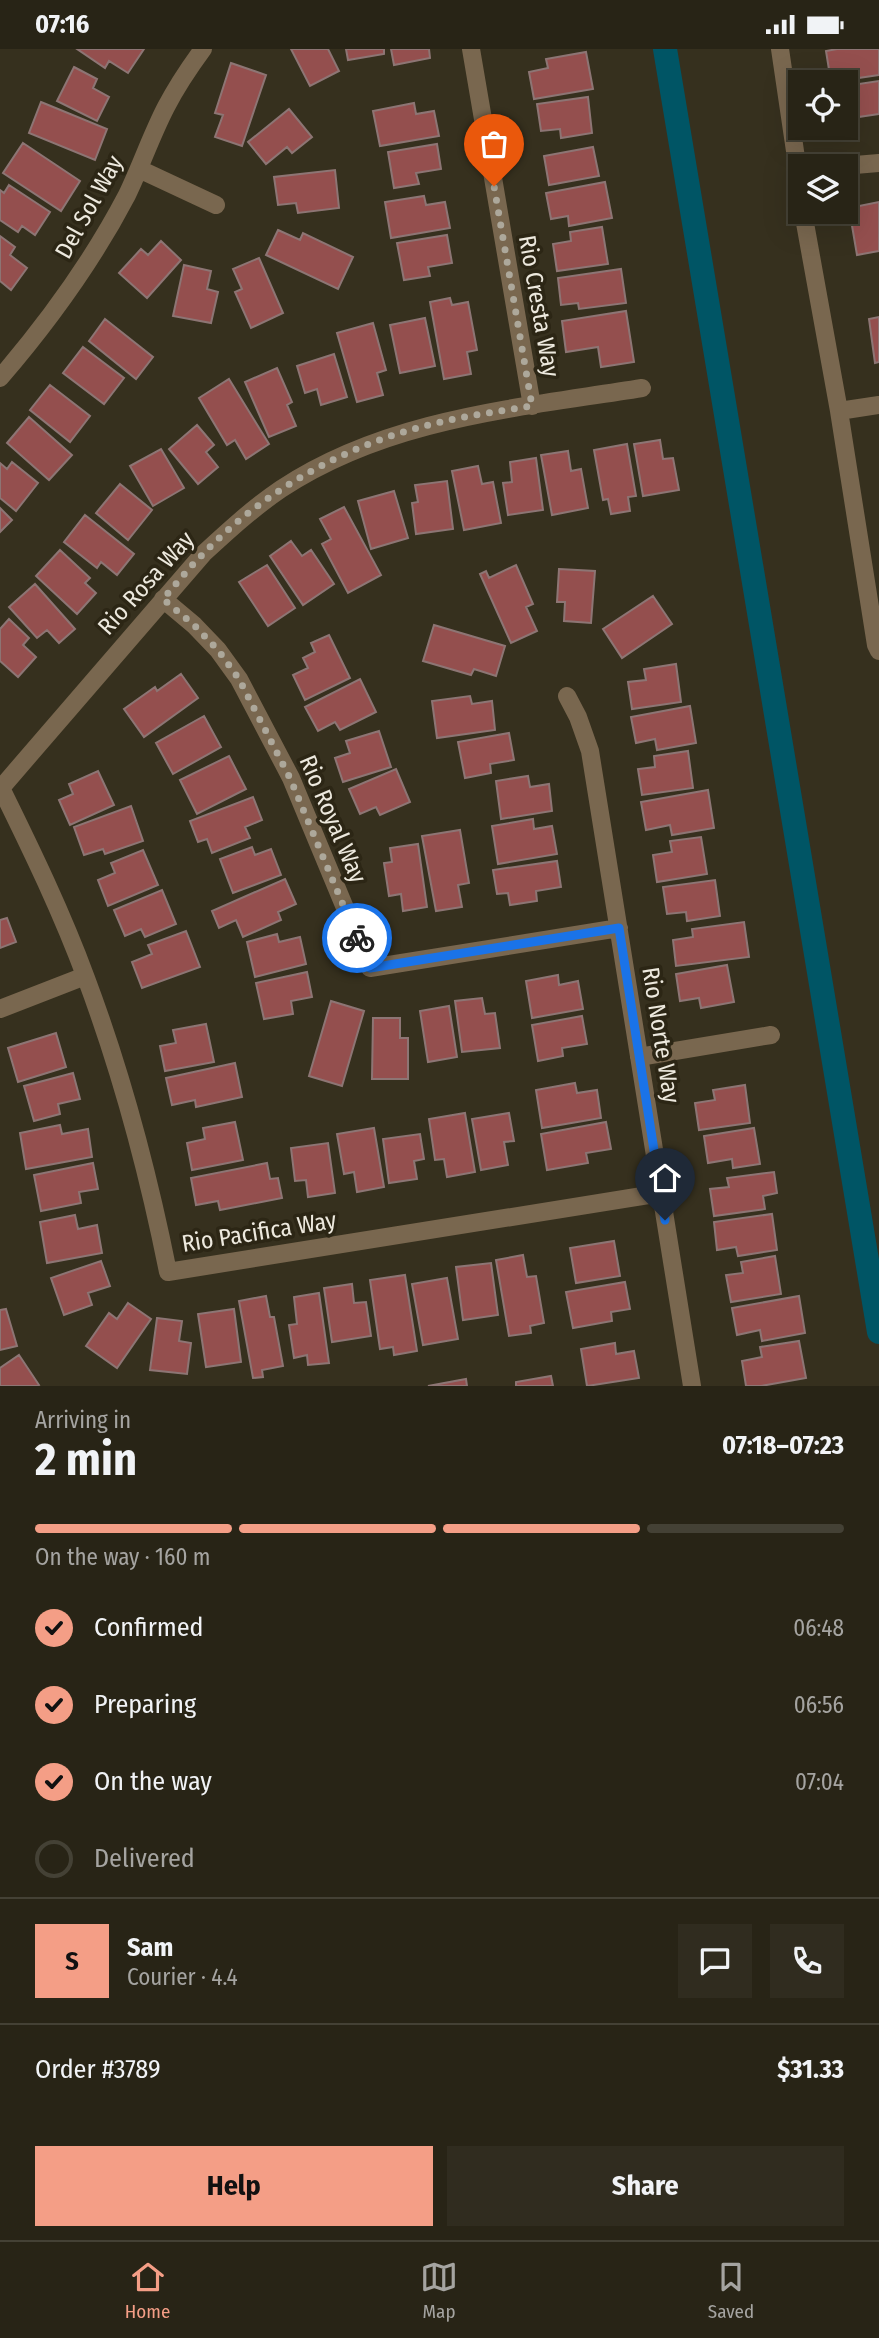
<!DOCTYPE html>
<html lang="en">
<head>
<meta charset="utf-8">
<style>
	body { margin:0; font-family:"Fira Sans Condensed",sans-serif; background:#302c1f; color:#f1f3f6; height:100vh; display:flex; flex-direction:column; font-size:26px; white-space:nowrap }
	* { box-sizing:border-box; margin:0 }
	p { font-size:23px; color:#a5a4a1 }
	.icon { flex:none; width:38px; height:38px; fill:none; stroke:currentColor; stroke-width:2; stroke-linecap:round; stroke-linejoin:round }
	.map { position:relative; height:1337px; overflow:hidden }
	.sheet { display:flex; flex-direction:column; background:#282416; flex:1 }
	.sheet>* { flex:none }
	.fabs { position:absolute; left:788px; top:21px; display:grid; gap:14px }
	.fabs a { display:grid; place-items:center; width:70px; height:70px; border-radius:0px; background:#282416; box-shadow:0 7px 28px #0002,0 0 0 2px #444135; font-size:35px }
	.pin { position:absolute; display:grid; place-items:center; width:60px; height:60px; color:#fff; margin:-72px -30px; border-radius:50% 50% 50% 0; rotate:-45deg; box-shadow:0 0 7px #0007 }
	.pin .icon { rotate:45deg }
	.courier { position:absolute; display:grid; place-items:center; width:70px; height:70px; margin:-35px; border:5px solid #1a73e8; border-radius:50%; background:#fff; color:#222; box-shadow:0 2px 9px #0007 }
	.head em { font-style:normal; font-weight:700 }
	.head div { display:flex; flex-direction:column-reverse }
	.head { display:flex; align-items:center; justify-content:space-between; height:119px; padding:0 35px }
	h1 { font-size:46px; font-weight:700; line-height:52px }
	.bar { display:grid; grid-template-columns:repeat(4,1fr); gap:10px 7px; align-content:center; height:84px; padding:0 35px }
	.bar i { height:9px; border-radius:5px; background:#444135 }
	.bar .on { background:#f49e86 }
	.bar p { grid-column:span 4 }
	.line { display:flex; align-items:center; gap:18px; padding:0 35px; border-top:2px solid #444135 }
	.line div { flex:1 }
	.round { display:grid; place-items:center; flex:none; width:74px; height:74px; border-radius:0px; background:#302c1f }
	ol { padding:0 35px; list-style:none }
	li { display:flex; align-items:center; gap:21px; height:77px }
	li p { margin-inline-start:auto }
	li .icon { padding:7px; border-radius:50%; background:#f49e86; color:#111; stroke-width:4 }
	li:last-child { color:#a5a4a1 }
	li i { width:38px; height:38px; border:4px solid #444135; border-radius:50% }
	.primary-button { display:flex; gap:14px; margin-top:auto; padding:14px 35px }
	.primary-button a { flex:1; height:80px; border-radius:0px; background:#f49e86; color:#111; font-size:28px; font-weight:700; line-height:80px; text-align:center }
	.primary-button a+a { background:#302c1f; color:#f1f3f6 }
	.status { display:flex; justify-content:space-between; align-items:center; height:49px; padding:0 35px; background:#282416; direction:ltr }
	.status svg { height:19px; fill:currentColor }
	.menu { display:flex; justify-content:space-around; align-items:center; height:98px; border-top:2px solid #444135; background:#282416; font-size:19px; color:#a5a4a1 }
	.menu a { display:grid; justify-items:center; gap:4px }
	.menu .on { color:#f49e86 }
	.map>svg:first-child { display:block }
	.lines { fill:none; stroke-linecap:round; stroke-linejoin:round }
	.canal { stroke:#005565; stroke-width:24 }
	.building { fill:#944f4e; stroke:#8d7574; stroke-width:2 }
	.minor { stroke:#79674f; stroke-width:18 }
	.done { stroke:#ada89b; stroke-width:7; stroke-dasharray:0 12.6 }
	.route { stroke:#1a73e8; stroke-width:9 }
	.labels { text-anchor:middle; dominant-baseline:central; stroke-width:7; stroke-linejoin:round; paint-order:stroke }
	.street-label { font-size:24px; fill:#ede9de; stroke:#2c2615 }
</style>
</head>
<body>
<div class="status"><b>07:16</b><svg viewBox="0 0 49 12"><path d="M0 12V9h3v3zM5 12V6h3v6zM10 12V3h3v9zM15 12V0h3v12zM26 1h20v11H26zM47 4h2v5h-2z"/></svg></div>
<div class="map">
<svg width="879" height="1337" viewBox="0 0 879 1337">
	<rect width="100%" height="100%" fill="#36301e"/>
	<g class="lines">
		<!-- canal -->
		<path class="canal" d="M665 0 879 1283"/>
	</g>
	<!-- building -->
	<path class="building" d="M77 0H144L128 24 109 12 105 19Z
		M291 0H328L339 22 310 37Z
		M346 0H384V5L348 11Z
		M391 0H429L430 9 394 16Z
		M837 0H879V26L831 33 826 2Z
		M586 3 593 40 534 50 529 23 548 19 546 10Z
		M231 14 266 26 242 97 215 88 223 66 215 64Z
		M74 18 97 30 93 39 109 48 97 72 57 52Z
		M879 32V65L845 70V37Z
		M588 48 592 84 561 89 560 80 541 82 537 55Z
		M41 53 107 80 95 111 29 84Z
		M414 54 416 65 434 62 439 87 380 97 373 62Z
		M289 60 312 88 292 104 287 98 266 115 248 93Z
		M23 94 80 132 61 162 3 124Z
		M437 95 441 120 416 124 419 135 394 139 388 103Z
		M593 98 599 127 549 136 544 107Z
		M335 121 339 159 298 164 296 154 278 156 274 128Z
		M605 133 612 169 569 177 568 167 551 170 546 144Z
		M9 136 50 163 35 186 22 177 18 183 0 171V141L4 144Z
		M424 147 426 156 445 153 450 179 391 189 385 153Z
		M879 153V202L857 206 849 159Z
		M602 178 608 215 557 222 553 195 571 192 570 183Z
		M278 181 300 191 303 184 353 208 338 240 266 206Z
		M447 186 452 214 428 218 430 227 404 231 397 194Z
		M0 187 15 198 10 206 27 219 11 241 0 232Z
		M161 192 181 211 147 249 119 224 141 200 148 206Z
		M259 209 283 264 251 279 235 243 242 240 233 220Z
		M184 216 211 222 207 240 218 243 211 274 173 267Z
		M621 220 626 254 579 260 578 254 561 256 558 229Z
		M450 249 452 256 468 253 477 301 467 303 471 325 444 330 430 253Z
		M626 262 634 313 601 318 598 298 566 303 562 272Z
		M879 268V313L875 314 869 270Z
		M425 269 435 317 400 324 390 276Z
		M105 270 153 308 136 330 89 292Z
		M373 274 386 321 377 324 383 346 357 353 337 284Z
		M83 298 124 329 104 355 63 324Z
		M334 305 347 348 321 356 317 340 305 344 297 317Z
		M277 319 292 353 287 356 296 377 269 388 245 333Z
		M229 330 269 395 246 410 235 391 227 396 199 349Z
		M50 336 90 367 70 393 30 361Z
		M29 368 72 406 49 431 7 394Z
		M197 376 214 396 206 403 218 418 198 435 169 400Z
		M660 391 663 410 673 409 679 441 643 447 634 395Z
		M627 395 636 447 628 448 630 462 611 465 608 450 603 451 594 401Z
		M161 400 184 439 153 457 130 417Z
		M568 402 571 422 581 420 588 459 552 466 541 406Z
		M536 409 543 461 508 466 503 434 512 433 510 413Z
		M12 413 38 434 16 462 0 449V414L7 420Z
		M478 417 482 435 493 433 501 474 464 481 452 422Z
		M447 432 453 480 416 485 412 454 418 453 415 436Z
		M120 435 152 461 128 491 96 464Z
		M394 442 408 489 371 500 358 452Z
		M344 458 381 526 348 544 322 495 331 490 320 470Z
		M0 459 12 471 0 483Z
		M85 466 134 505 117 526 101 513 97 519 64 493Z
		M291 492 302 507 311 501 334 535 303 556 270 507Z
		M60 501 90 529 85 534 96 544 77 565 36 527Z
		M267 516 295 559 268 577 239 533Z
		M516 516 533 555 526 558 537 582 511 594 480 525 486 522 489 529Z
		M559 520 595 522 591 574 564 572 565 553H557Z
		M35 535 75 580 59 594 47 581 37 589 9 558Z
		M653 547 672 575 622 609 603 580Z
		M9 570 29 589 23 596 36 608 18 628 0 612V580Z
		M434 576 505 597 496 627 474 620 471 626 423 612Z
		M329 586 350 629 305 651 293 626 308 619 303 609 315 603 311 594Z
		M676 615 681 653 632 660 628 633 646 631 644 620Z
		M181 625 198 649 144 688 124 660 155 638 157 642Z
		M360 630 376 663 340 681 335 673 318 682 305 658Z
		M470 647 472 655 492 652 495 681 437 689 432 652Z
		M690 657 696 694 657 701 655 690 636 694 631 668Z
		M204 667 221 698 173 725 156 694Z
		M379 682 391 718 343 733 335 709 350 704 346 692Z
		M509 684 514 711 490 715 491 724 465 729 458 693Z
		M688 702 693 739 642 746 638 720 655 718 654 707Z
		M229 707 246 740 197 765 180 731Z
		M396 720 410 753 380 766 376 758 360 765 349 740Z
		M98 722 114 756 70 776 59 751 73 745 69 735Z
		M528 727 530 738 549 735 552 762 501 770 496 732Z
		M708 741 714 779 672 786 670 776 646 781 641 753Z
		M253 748 262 771 245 778 250 789 212 804 207 790 198 793 190 772Z
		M131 757 143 792 105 805 103 800 84 806 74 778Z
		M533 770 534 780 552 777 557 805 498 815 492 777Z
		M460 781 469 834 458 836 462 858 436 862 422 787Z
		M701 788 707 825 657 833 653 806 672 803 670 792Z
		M418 795 427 858 403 862 401 845 389 847 384 814 392 813 390 799Z
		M252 798 255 806 271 800 281 826 233 844 220 810Z
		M143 801 158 836 108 857 98 831 115 824 111 814Z
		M557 812 561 838 536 842 537 852 510 856 508 844 497 845 493 821Z
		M285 830 296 855 278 863 281 871 243 888 236 871 219 879 212 862Z
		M715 831 720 867 687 872 686 863 667 865 663 838Z
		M162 841 176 875 145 888 141 880 125 887 114 861Z
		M7 869 16 893 0 899V871Z
		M744 873 749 908 676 917 673 891 693 888 692 880Z
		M186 882 200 918 142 939 132 913 152 905 148 896Z
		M277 885 279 893 300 888 306 915 255 928 247 893Z
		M727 916 734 953 701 959 699 949 680 952 676 925Z
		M307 923 312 948 291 952 293 965 264 970 256 934Z
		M558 926 559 936 578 932 583 960 532 969 526 932Z
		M482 949 485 965 495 964 500 999 462 1003 455 952Z
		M331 952 364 962 342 1037 309 1027Z
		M449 957 457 1008 428 1013 420 962Z
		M582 967 587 995 562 999 563 1007 538 1012 532 976Z
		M373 969H400V989H408V1030H372Z
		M206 975 214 1013 165 1022 160 997 176 994 173 981Z
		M56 984 66 1018 18 1033 8 999Z
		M235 1014 242 1048 196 1058 195 1051 172 1056 166 1029Z
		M73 1024 80 1050 58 1055 60 1065 34 1072 24 1037Z
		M575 1034 577 1044 597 1041 601 1069 542 1079 536 1041Z
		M745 1036 750 1074 699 1081 695 1054 715 1051 713 1041Z
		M465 1064 475 1123 447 1128 444 1110 435 1111 429 1070Z
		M509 1064 514 1092 504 1093 508 1116 481 1121 472 1070Z
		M235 1073 243 1111 192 1121 187 1094 205 1090 203 1079Z
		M606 1073 611 1100 586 1104 588 1114 547 1121 541 1085Z
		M60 1076 62 1085 88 1080 92 1108 26 1120 20 1084Z
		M374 1079 384 1138 357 1143 354 1123 344 1125 337 1085Z
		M754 1079 760 1115 733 1119 732 1110 708 1114 704 1087Z
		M420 1085 424 1110 414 1112 417 1130 389 1134 383 1090Z
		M328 1094 335 1144 308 1148 306 1131 295 1132 291 1099Z
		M93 1114 98 1140 79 1143 81 1154 41 1162 34 1126Z
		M267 1114 270 1130 278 1129 282 1149 220 1161 218 1152 196 1156 191 1129Z
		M774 1123 777 1144 763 1147 765 1160 714 1167 710 1140 729 1138 727 1129Z
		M772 1165 777 1201 738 1207 736 1198 717 1201 714 1173Z
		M75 1166 78 1180 97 1176 102 1204 47 1214 40 1173Z
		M614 1192 620 1227 576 1234 570 1199Z
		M523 1206 527 1228 536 1227 544 1274 530 1277 531 1284 509 1287 496 1211Z
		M775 1207 781 1245 731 1253 726 1226 743 1224 741 1213Z
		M101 1212 110 1237 88 1244 92 1256 64 1266 51 1229Z
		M491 1214 498 1266 463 1271 456 1218Z
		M405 1226 417 1302 394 1306 393 1298 380 1300 370 1231Z
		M447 1229 458 1290 423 1296 412 1235Z
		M625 1233 630 1260 611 1263 612 1272 573 1279 566 1243Z
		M352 1235 354 1254 366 1253 371 1287 332 1293 324 1239Z
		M319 1244 329 1314 308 1316 307 1306 294 1309 289 1276 297 1275 294 1248Z
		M266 1247 270 1268H274L283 1317 262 1321 263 1328 253 1329 239 1252Z
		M799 1247 805 1284 762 1292 760 1281 737 1286 732 1259Z
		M128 1254 151 1270 117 1319 86 1297 109 1264 117 1270Z
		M6 1260 17 1297 0 1301V1261Z
		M234 1260 241 1313 206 1318 198 1265Z
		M157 1269 182 1272 179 1292 191 1294 187 1325 150 1321Z
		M799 1292 806 1329 761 1337H746L742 1312 762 1308 760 1298Z
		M615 1294 616 1305 634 1302 639 1329 587 1337 581 1300Z
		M19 1306 39 1336 37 1337H0V1319Z
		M551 1327 553 1337H516V1333Z
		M466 1330 467 1337H428Z"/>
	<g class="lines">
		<!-- minor -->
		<path class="minor" d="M471 0 532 357
			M780 0 800 136
			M843 117 879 114
			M139 120 216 156
			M803 163 839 362 876 596 879 602
			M0 329C49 272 92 213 127 146 141 117 151 87 166 58 177 37 189 19 203 0
			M642 339C519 359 388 369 281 440 253 459 228 482 203 505L1 739C32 802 62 864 86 929 122 1025 148 1123 168 1223L661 1144
			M839 362 879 356
			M163 550 194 576 218 601 239 630 291 729 370 919 619 879
			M567 647 578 668 590 702 692 1337
			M0 960 85 927
			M639 1008 771 986"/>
	</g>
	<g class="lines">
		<!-- done -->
		<path class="done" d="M357 889 290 729 239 630 218 601 194 576 163 550C176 535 188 520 202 506 260 445 340 399 421 378 457 368 495 363 532 357L494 137"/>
		<!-- route -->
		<path class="route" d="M357 889 370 919 619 879 665 1171"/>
	</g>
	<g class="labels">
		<!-- street labels -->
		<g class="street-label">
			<text transform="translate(89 158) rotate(-61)">Del Sol Way</text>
			<text transform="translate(539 257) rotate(80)">Rio Cresta Way</text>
			<text transform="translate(146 534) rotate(-48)">Rio Rosa Way</text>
			<text transform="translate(333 770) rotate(67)">Rio Royal Way</text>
			<text transform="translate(661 986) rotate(81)">Rio Norte Way</text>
			<text transform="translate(259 1183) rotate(-9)">Rio Pacifica Way</text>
		</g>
	</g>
</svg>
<div class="fabs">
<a><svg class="icon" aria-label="locate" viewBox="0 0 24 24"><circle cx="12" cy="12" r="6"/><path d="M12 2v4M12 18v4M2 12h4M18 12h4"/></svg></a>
<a><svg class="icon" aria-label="layers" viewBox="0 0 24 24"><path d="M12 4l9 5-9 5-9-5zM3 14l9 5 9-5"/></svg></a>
</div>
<div class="pin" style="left:494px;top:137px;background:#ea580c"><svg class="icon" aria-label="bag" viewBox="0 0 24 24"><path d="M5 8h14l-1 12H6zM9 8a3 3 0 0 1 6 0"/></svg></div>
<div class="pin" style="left:665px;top:1171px;background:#1f2937"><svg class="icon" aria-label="home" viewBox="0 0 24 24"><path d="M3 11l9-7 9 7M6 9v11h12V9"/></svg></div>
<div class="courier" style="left:357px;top:889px"><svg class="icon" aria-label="bike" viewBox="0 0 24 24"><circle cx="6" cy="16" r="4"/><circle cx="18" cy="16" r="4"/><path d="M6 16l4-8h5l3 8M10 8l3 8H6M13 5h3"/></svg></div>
</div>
<section class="sheet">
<div class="head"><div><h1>2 min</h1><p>Arriving in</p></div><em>07:18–07:23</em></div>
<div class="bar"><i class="on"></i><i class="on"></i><i class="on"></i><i></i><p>On the way · 160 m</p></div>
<ol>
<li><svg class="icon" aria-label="check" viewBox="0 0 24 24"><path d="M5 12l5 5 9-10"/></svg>Confirmed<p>06:48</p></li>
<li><svg class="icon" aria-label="check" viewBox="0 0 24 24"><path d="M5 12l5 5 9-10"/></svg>Preparing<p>06:56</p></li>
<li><svg class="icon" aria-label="check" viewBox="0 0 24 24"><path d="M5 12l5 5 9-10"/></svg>On the way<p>07:04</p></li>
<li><i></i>Delivered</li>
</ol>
<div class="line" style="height:126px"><b class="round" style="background:#f49e86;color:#111">S</b><div><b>Sam</b><p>Courier · 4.4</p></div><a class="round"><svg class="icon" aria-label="chat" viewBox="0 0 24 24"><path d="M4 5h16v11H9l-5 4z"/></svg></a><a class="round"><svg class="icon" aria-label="phone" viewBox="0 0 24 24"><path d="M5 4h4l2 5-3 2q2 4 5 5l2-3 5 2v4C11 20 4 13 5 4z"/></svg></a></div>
<div class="line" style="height:91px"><div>Order #3789</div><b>$31.33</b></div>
<div class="primary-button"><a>Help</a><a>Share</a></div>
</section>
<nav class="menu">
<a class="on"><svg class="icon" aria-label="home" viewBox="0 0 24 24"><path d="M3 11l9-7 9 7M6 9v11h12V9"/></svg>Home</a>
<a><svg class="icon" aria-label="map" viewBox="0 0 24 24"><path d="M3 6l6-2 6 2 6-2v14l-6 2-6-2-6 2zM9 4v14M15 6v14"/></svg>Map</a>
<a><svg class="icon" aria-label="saved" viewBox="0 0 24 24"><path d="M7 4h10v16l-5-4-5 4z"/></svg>Saved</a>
</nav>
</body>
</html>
